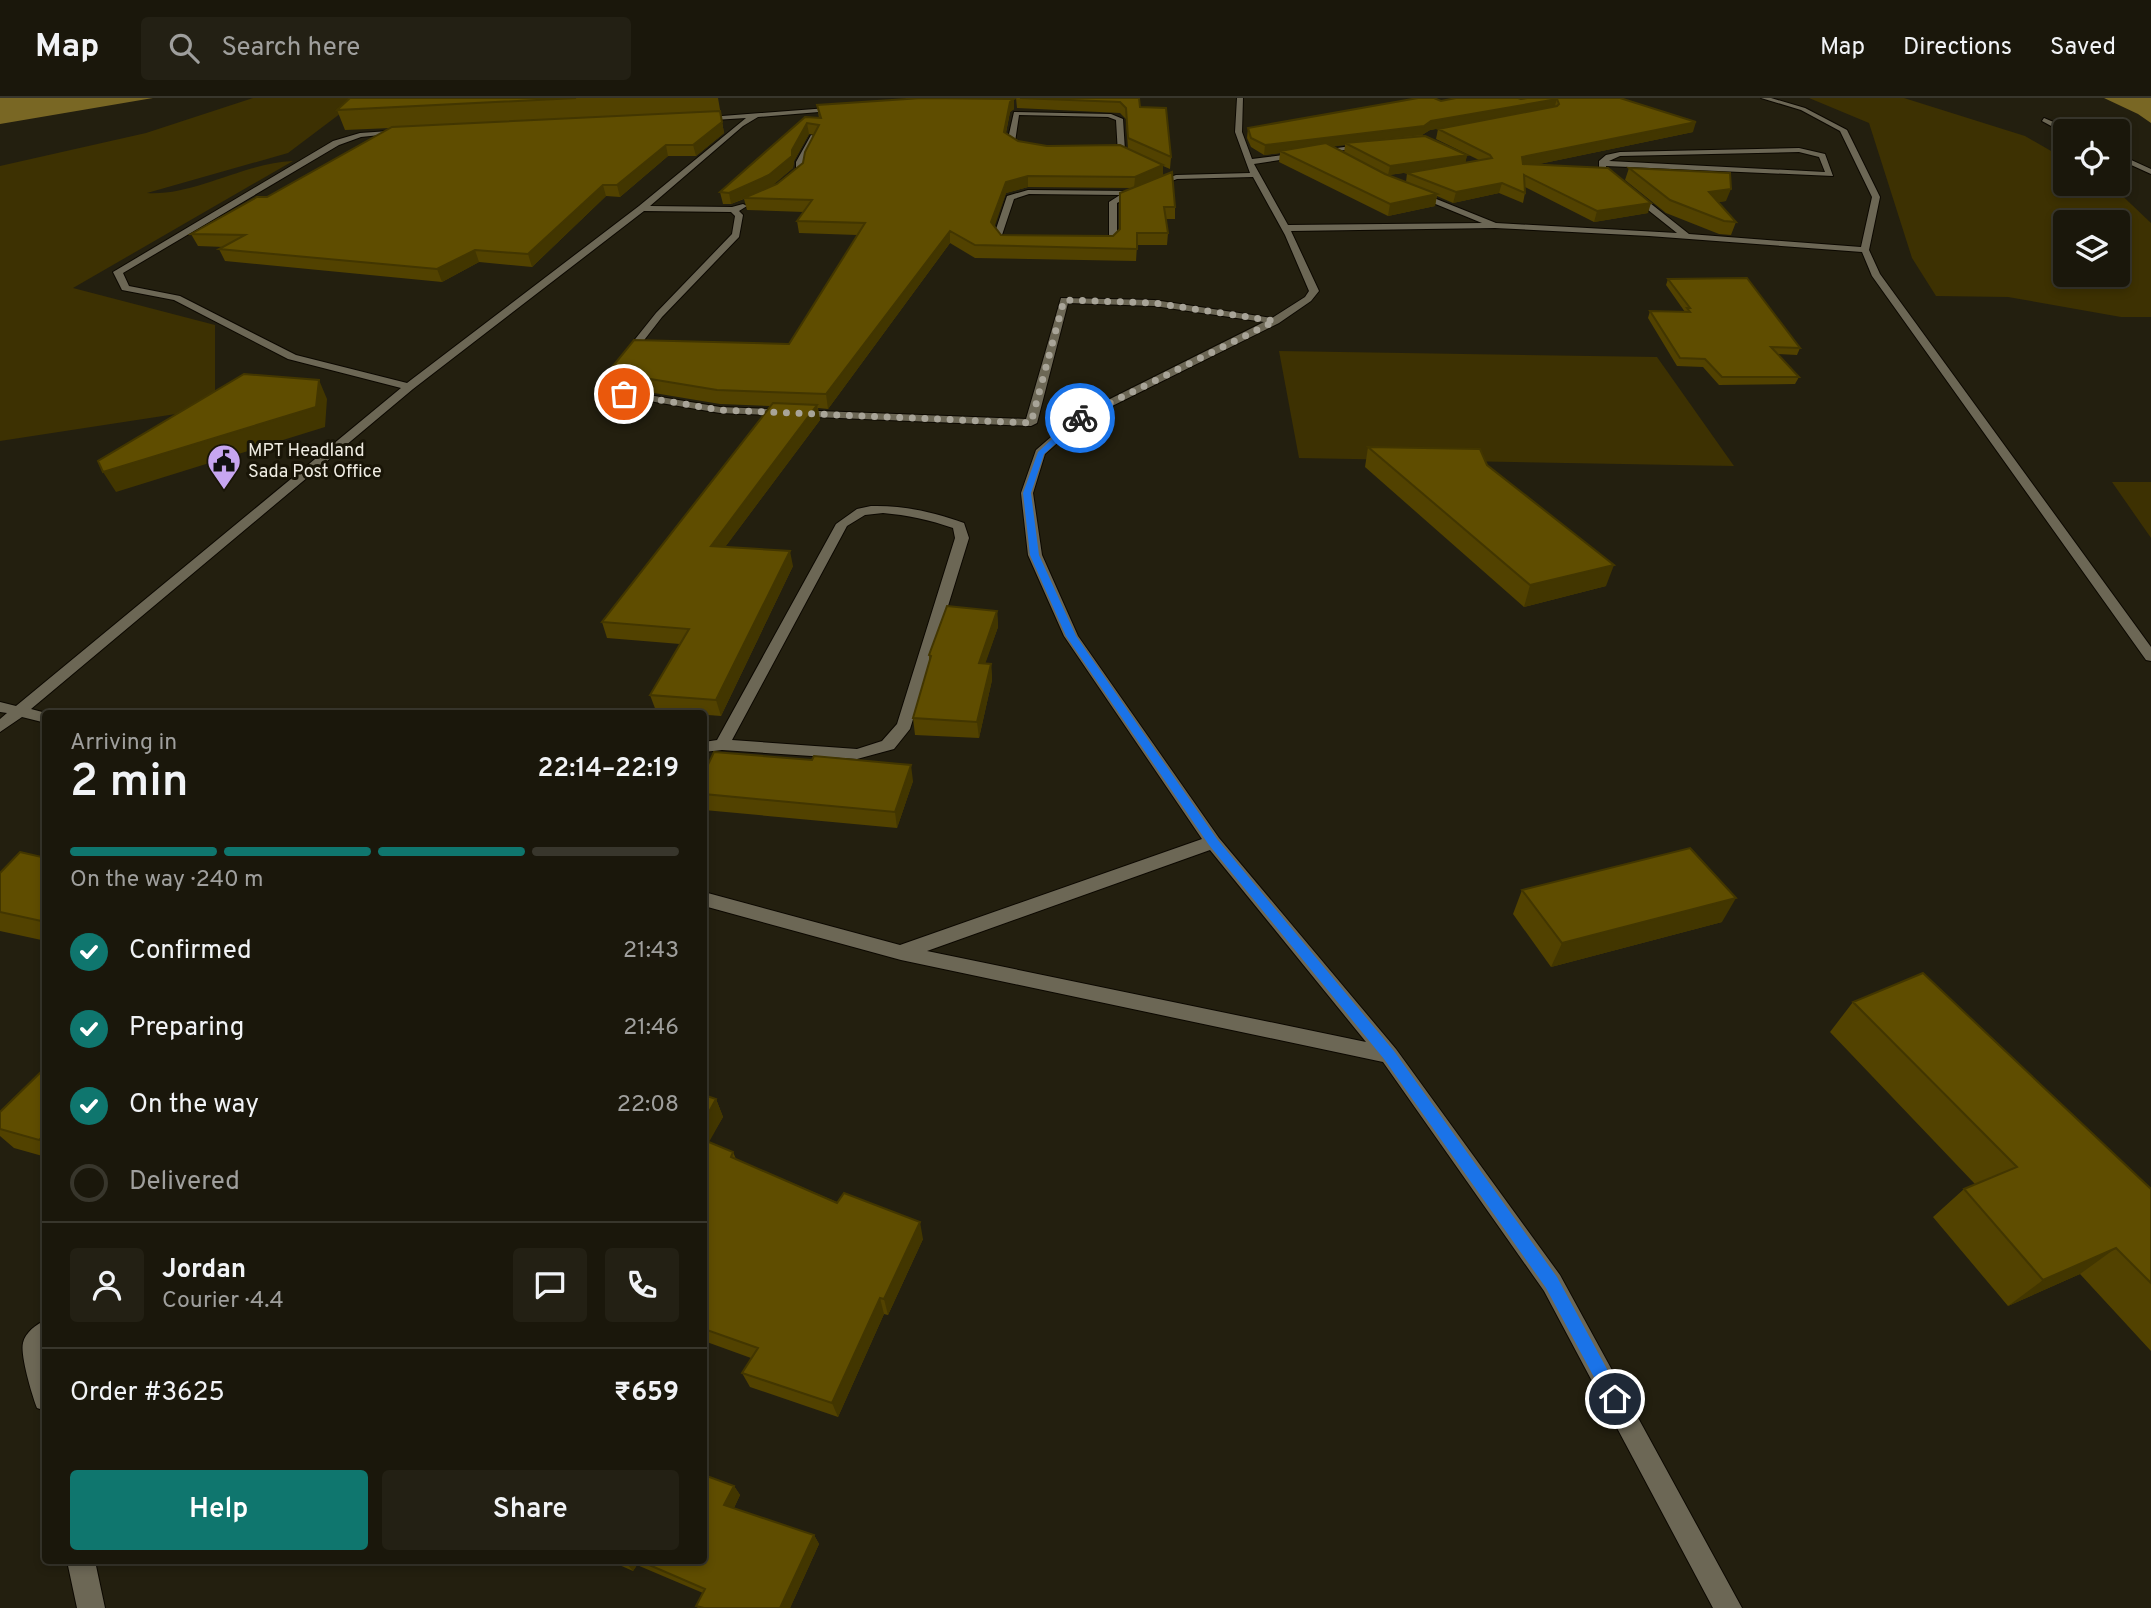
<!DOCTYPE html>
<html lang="en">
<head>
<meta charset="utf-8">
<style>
	body { margin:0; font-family:Overpass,sans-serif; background:#232014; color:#f1f3f6; height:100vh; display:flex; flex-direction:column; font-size:26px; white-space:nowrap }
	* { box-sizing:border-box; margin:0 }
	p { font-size:23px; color:#9f9f9d }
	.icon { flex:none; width:38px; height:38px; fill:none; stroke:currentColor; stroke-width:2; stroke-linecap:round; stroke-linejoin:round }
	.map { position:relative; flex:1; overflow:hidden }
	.panel { position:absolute; left:42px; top:612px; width:665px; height:854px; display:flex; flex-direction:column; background:#1a170b; border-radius:7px; box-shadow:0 4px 10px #0003,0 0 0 2px #38362c }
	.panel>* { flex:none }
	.fabs { position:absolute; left:2053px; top:21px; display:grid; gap:14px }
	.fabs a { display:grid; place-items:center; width:77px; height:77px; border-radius:7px; background:#1a170b; box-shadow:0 4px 10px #0003,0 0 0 2px #38362c; font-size:35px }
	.pin { position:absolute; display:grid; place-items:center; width:60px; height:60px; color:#fff; margin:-30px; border:4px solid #fff; border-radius:50%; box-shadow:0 2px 7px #0007 }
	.courier { position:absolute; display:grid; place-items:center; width:70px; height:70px; margin:-35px; border:5px solid #1a73e8; border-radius:50%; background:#fff; color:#222; box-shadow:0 2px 9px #0007 }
	.head em { font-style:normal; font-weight:600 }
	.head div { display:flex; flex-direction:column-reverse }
	.head { display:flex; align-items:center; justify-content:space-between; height:119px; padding:0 28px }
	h1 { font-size:46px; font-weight:600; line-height:52px }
	.bar { display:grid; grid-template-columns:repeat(4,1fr); gap:10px 7px; align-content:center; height:84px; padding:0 28px }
	.bar i { height:9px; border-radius:5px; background:#38362c }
	.bar .selected { background:#0f766e }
	.bar p { grid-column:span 4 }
	.line { display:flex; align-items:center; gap:18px; padding:0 28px; border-top:2px solid #38362c }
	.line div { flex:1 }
	.round { display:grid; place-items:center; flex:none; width:74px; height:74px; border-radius:7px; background:#232014 }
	ol { padding:0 28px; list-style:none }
	li { display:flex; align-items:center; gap:21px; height:77px }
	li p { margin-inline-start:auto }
	li .icon { padding:7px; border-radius:50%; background:#0f766e; color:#fff; stroke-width:4 }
	li:last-child { color:#9f9f9d }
	li i { width:38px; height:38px; border:4px solid #38362c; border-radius:50% }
	.action { display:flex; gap:14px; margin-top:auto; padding:14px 28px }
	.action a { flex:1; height:80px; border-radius:7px; background:#0f766e; color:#fff; font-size:28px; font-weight:600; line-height:80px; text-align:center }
	.action a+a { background:#232014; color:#f1f3f6 }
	header { display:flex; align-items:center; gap:42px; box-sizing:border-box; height:98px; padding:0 35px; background:#1a170b; border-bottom:2px solid #38362c }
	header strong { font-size:33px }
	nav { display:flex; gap:38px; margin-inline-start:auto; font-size:24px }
	.search { width:490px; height:63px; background:#232014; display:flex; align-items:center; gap:18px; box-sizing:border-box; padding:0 24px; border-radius:7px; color:#9f9f9d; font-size:26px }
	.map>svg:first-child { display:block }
	.green { fill:#3d3102; fill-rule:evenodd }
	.water { fill:#796724 }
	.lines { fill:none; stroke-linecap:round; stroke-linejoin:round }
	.minor-casing { stroke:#0c0800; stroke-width:2 }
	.minor { fill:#6c6755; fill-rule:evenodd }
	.wall { fill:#524200; fill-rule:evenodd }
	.shaded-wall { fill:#423600 }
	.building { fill:#5f4d00; stroke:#423600; stroke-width:2 }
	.route { fill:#1a73e8 }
	.done { stroke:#a8a498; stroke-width:7; stroke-dasharray:0 12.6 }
	.labels { text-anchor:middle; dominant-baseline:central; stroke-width:6; stroke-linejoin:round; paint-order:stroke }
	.far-poi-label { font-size:18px; fill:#efece2; stroke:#191507; text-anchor:start }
</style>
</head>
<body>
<header>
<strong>Map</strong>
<div class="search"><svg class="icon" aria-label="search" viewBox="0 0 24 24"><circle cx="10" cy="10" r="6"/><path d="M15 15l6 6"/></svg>Search here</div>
<nav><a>Map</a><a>Directions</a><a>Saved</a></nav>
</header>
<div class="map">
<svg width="2151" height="1510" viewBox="0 0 2151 1510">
	<rect width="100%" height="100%" fill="#231f0f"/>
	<!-- green -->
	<path class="green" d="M253 0H361L288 55 147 95C195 98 243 65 293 63L73 190 215 227V310L0 343V68L146 35Z
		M1809 0H1904L2025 38 2065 61V86L2111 87 2151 125V219H2121L2008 199 1936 198 1912 160 1869 25ZM2065 124H2118V177H2065Z
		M1279 253 1657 259 1734 368 1299 360Z
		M2112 384H2151V440Z"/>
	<!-- water -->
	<path class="water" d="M0 0H153L0 26Z
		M2104 0H2151V25L2138 16Z"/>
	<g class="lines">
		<!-- minor casing -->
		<g class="minor-casing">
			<path id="minor" d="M1237 0H1243L1242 34 1252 61 1367 46 1371 48 1254 66 1288 127 1482 125 1411 96 1414 92 1496 125 1677 135 1599 73V63L1606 57 1620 54 1799 50 1825 56 1833 78 1606 68V70L1689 136 1861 149 1872 99 1840 33 1801 12 1761 0H1771L1805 10 1847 32 1880 99 1869 152 1880 176 2151 549V563L2146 562 1872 178 1862 154 1649 138 1495 130 1291 133 1319 193 1311 203 1279 225 1082 323 1045 356 1033 395 1042 457 1078 538 1219 740 1396 951 1560 1177 1742 1510H1713L1544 1193 1383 964 901 862 704 808V794L900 847 1202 741 1064 538 1028 457 1021 395 1036 352 1074 319 1264 224 1154 208 1068 205 1037 325 1031 328 720 315 596 294V290L656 215 732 136 735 118 731 114 644 113 413 291 31 611 50 616H46V625L22 619 0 634V621L7 615 0 614V604L16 608 401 290 288 261 174 202 122 192 113 174 333 43 360 35 404 32 408 34 361 39 339 47 123 175 129 188 180 198 296 257 407 285 639 108 746 20 698 23 696 20 841 9 843 12 758 19 743 28 650 108 732 109 743 106 747 108 739 113 743 117 739 139 662 219 607 290 720 309 1026 321 1061 200 1154 202 1272 220 1305 199 1309 193 1285 137 1253 79 1177 81 1123 102 1117 105V143L1098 150 1095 149V145L1109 141V104L1120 97 1029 96 1014 101 1002 137 1007 142 1017 143V147H1002L994 137 1007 98 1028 92 1133 93 1176 77 1250 75 1235 34ZM1799 54 1819 59 1825 74 1609 63 1620 58ZM1210 752 1366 944 927 853Z
				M1014 14 1111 16 1123 21 1125 53 1138 60 1134 62 1118 56 1116 22 1108 19 1019 17 1015 44 1031 51 1024 53 1007 45Z
				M2044 20 2070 31 2071 33 2064 35 2042 23Z
				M811 37 818 39 804 64V72L788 86H782V82L796 71V64Z
				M2118 56 2151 71V76L2118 61Z
				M871 408C902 407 934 414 964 425L969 440 910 631 894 651 857 661 722 652 704 654V644L717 642 836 426 857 411ZM883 415C907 417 930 422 953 430L955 440 897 626 882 643 857 651 732 642 847 428 865 417Z
				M46 1222V1313L37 1310C32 1297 20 1257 23 1245 25 1235 36 1226 46 1222Z
				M67 1463H95L105 1510H77Z"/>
		</g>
		<!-- minor -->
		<use href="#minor" class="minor"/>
	</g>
	<!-- wall -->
	<path class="wall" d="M350 0H718L724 35 696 58H668L620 99 606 98 532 169 479 164 442 184 225 163 219 151 224 149 198 148 191 136 267 99 391 30 345 32 337 12Z
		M1016 0H1139L1140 9 1171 59 1170 71 1163 68V78L1175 109V121H1166L1168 135 1167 147H1137L1136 163 975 160 950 145 828 311 818 310 820 322 725 449 793 468 721 618 656 613 650 597 680 546 607 540 602 524 771 308 720 306 612 288 608 274 789 246 857 137 799 135 797 123 804 114 747 112 744 101 731 106H723L720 94 805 19 819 20 817 7 1014 1V11L1010 14 1006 35 1018 43 1047 48 1128 51 1126 21 1120 15 1017 10ZM809 36 814 37 803 65 777 86 771 88 793 70 794 63ZM1028 89 1132 90 1120 131 1113 138 1001 137 994 128 1006 95Z
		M1620 0 1693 34 1534 67 1648 115 1594 124 1525 89V95L1523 105 1499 95 1453 105 1437 98 1435 108 1388 118 1279 64 1280 55 1264 57 1251 49 1247 40 1248 30 1441 3ZM1447 29 1438 31 1436 41 1479 62 1465 65 1467 57 1422 37 1430 32ZM1345 47 1344 55 1332 48ZM1410 74 1407 75 1406 84 1389 77Z
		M1629 70 1726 103 1718 104 1736 124 1731 137 1719 136 1666 115 1625 82Z
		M1668 181 1800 250 1797 257 1778 256 1799 279 1795 286 1719 287 1703 269 1677 268 1648 220 1650 213 1685 214 1666 187Z
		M1368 349 1606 488 1524 509 1365 369Z
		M997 513 998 529 985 565 991 566 992 582 979 640 915 637 913 620 929 564V557Z
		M704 675 913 683 897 730 704 712Z
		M46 760V843L0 833V775Z
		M1522 792 1722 824 1551 869 1513 816Z
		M1853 904 2151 1091V1253L2080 1176 2008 1208 1933 1119 1964 1091 1975 1086 1830 934Z
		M46 969V1059L14 1050 0 1038V1014Z
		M704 997 716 1001 723 1019 708 1044 733 1054 736 1061 923 1141 888 1217 884 1216 838 1319 750 1289 742 1275 751 1260 704 1243Z
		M734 1388 740 1397 734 1410 814 1437 819 1446 790 1510H698L696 1508 703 1495 637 1467 633 1473 610 1463H704Z"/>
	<!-- shaded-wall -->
	<path class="shaded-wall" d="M1014 1V11L1010 14 1004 44V34L1010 4Z
		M1557 1 1554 11 1430 32 1422 37 1345 45V47L1283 54 1280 53V55L1264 57 1265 47 1431 23Z
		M722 24 724 35 696 58 693 47Z
		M1696 24 1693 34 1520 70 1522 59Z
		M807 25 809 36 794 63 793 70 771 89 731 106 729 95 792 52Z
		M666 47 668 58 620 99 617 87Z
		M1467 57 1465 67 1388 77 1390 68Z
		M1163 67V79L1134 90 1135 79Z
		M1028 78V89L1006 95 992 136 991 124 1006 84Z
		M1502 85 1499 95 1453 105 1456 94Z
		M603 87 606 98 532 169 528 156Z
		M1731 91 1726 103 1704 106 1709 94Z
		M1437 96 1435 108 1388 118 1390 106Z
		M1651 105 1648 115 1594 124 1597 113Z
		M950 133V145L828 311 826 296Z
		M475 152 479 164 442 184 437 171Z
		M319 282 327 301 325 329 116 394 103 374Z
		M817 307 820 322 714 464 711 448Z
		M790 453 793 468 721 618 716 602Z
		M1614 467 1606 488 1524 509 1530 487Z
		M997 513 998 529 980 581 979 565Z
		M991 566 992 582 979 640 977 624Z
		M911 667 913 683 897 730 895 714Z
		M1736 800 1722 824 1551 869 1562 845Z
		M716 1001 723 1019 704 1053V1023Z
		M46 1036V1048L39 1042Z
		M920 1124 923 1141 888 1217 884 1201Z
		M2116 1150 2080 1176 2008 1208 2043 1182Z
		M880 1200 884 1216 838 1319 832 1305Z
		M734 1388 740 1397 731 1416 724 1407Z
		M814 1437 819 1446 790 1510H780Z
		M625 1463H633L637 1467 633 1473 625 1464Z"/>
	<!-- building -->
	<path class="building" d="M350 0H576L337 12Z
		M922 0 1014 1 1010 4 1004 34 1018 43 1047 48 1120 47 1163 67 1135 79 1028 78 1006 84 991 124 1001 137 1113 138 1120 131V95L1172 74 1175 109H1164L1168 135H1137V151L975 147 950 133 826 296 717 292 608 274 634 242 789 246 865 125 797 123 812 102 744 100 777 86 803 65 805 54 819 27 807 25 792 52V58L769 77 729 95 720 94 805 19 821 20 817 7Z
		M1020 0H1139L1140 9 1166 10 1171 59 1128 40 1126 10 1120 4Z
		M1418 0H1434L1441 3 1456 0H1518L1521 1 1527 0H1620L1696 24 1522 59 1523 66 1608 70 1651 105 1597 113 1524 77 1525 95 1502 85 1456 94 1407 75 1492 60 1490 57 1438 31 1557 8 1559 6 1557 1 1431 23 1424 28 1265 47 1251 40 1248 30Z
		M720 13 722 24 693 47H666L617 87H603L528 156 475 152 437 171 219 151 245 137 191 136 257 99H267L392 29Z
		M1425 38 1467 57 1390 68 1345 45Z
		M1326 45 1385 76 1437 96 1390 106 1280 53Z
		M1629 70 1730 75 1731 91 1709 94 1736 124 1724 123 1670 102Z
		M1747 180 1800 250 1771 249 1799 279H1722L1705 261 1680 260 1650 213 1690 214 1687 210H1690L1668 181Z
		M244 276 319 282 316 309 103 374 98 363Z
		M773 305 817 307 711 448 790 453 716 602 650 597 689 531 602 524Z
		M1368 349 1480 351 1487 367 1614 467 1530 487Z
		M947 508 997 513 979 565 991 566 977 624 913 620 931 558 929 557Z
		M714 654 812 662 814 658 911 667 895 714 704 696V675Z
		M1690 750 1736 800 1562 845 1522 792Z
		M20 754 46 760V824L0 814V775Z
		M1923 875 2151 1091V1185L2116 1150 2043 1182 1964 1091 2017 1069 1853 904Z
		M46 969V1036L39 1042 0 1031V1014Z
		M704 997 716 1001 704 1023Z
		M704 1042 733 1054 731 1059 837 1105 844 1095 920 1124 884 1201 880 1200 832 1305 742 1275 758 1250 704 1231V1141L706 1135 704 1134Z
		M704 1377 734 1388 724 1407 814 1437 780 1510H704L696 1508 705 1491 640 1463H704Z"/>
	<!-- route -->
	<path class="route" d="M1077 318 1084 320 1044 356 1031 395 1039 457 1076 538 1217 741 1394 953 1557 1179 1620 1295 1623 1301 1620 1307 1615 1309 1609 1307 1546 1190 1384 961 1209 747 1066 538 1030 457 1023 395 1038 354Z"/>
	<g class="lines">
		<!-- done -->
		<path class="done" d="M624 296 720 312 1031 325 1064 202 1154 205 1275 223 1080 320"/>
	</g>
	<!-- icons -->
	<defs>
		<g id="civic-pin" transform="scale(1.75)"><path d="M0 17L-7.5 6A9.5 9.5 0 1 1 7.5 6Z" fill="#c7a6f0" stroke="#191507"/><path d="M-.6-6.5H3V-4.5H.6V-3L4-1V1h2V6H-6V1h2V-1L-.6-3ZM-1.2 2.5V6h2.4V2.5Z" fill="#111"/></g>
	</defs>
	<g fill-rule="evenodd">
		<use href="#civic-pin" x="224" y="363"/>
	</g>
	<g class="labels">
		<!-- far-poi labels -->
		<g class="far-poi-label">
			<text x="248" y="353">MPT Headland<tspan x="248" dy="21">Sada Post Office</tspan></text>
		</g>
	</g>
</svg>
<div class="fabs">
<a><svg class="icon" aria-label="locate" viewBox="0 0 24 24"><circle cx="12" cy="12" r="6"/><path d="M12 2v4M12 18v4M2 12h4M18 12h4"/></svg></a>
<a><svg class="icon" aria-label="layers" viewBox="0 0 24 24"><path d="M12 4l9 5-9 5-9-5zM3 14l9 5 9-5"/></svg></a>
</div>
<div class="pin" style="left:624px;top:296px;background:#ea580c"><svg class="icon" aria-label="bag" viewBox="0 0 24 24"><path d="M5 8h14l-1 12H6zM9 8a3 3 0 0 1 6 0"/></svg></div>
<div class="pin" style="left:1615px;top:1301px;background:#1f2937"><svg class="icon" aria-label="home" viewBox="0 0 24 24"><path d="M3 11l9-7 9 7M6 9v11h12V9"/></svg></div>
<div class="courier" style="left:1080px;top:320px"><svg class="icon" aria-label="bike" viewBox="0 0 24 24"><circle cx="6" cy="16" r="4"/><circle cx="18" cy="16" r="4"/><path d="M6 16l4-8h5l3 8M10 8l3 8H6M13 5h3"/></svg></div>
<section class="panel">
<div class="head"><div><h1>2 min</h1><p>Arriving in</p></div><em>22:14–22:19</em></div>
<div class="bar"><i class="selected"></i><i class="selected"></i><i class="selected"></i><i></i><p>On the way · 240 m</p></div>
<ol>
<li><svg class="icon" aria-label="check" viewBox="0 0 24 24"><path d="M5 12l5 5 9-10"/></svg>Confirmed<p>21:43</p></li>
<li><svg class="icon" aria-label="check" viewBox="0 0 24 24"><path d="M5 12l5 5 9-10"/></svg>Preparing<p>21:46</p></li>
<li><svg class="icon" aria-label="check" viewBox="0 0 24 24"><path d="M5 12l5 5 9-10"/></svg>On the way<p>22:08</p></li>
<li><i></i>Delivered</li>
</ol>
<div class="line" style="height:126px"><a class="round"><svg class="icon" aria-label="person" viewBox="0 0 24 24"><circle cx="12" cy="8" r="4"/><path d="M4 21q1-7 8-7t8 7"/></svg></a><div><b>Jordan</b><p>Courier · 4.4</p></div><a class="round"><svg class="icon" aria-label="chat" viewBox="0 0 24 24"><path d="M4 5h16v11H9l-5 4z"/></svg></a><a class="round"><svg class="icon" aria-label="phone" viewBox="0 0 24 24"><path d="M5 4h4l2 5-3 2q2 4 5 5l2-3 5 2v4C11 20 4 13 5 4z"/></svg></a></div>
<div class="line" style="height:91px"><div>Order #3625</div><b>₹659</b></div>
<div class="action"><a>Help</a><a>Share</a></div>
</section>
</div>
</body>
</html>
